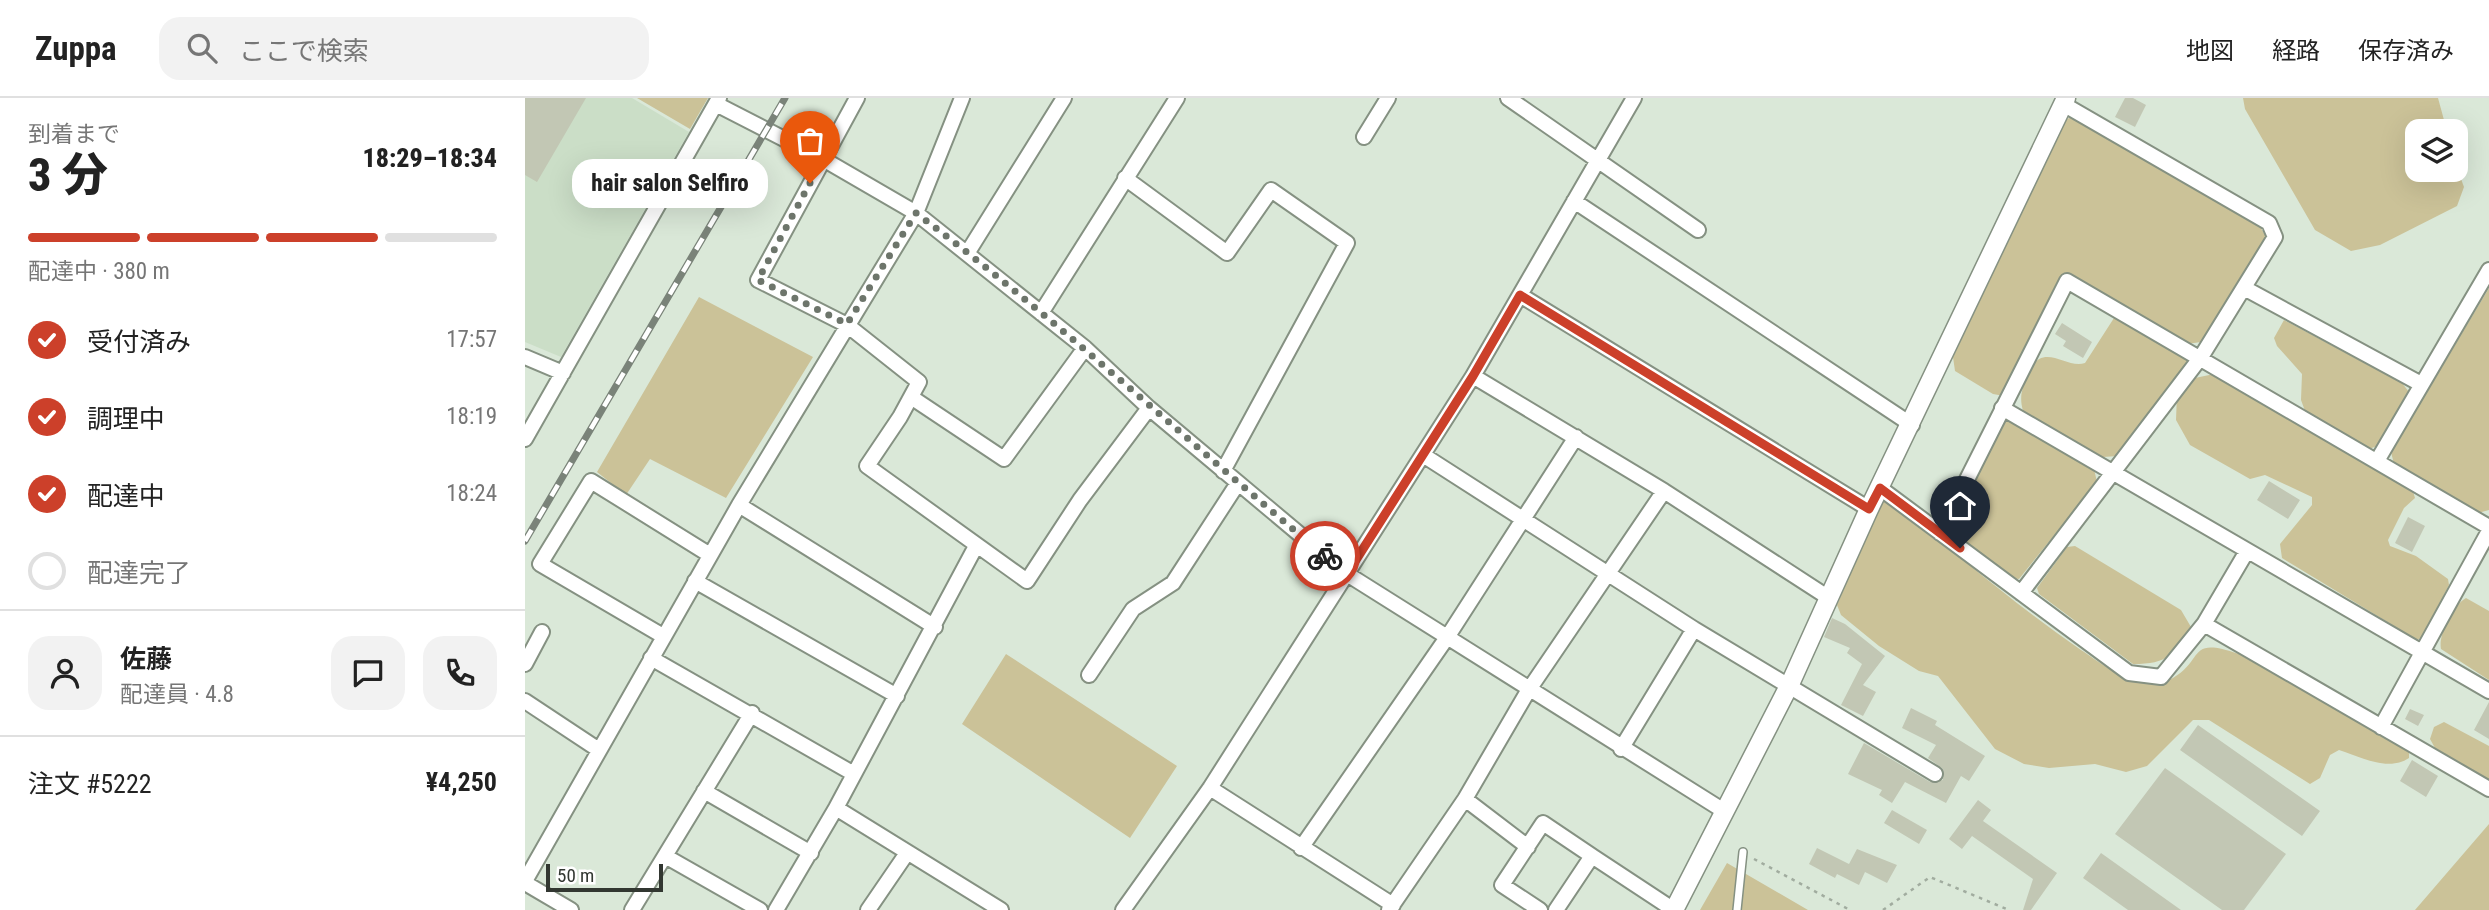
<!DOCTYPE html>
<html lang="ja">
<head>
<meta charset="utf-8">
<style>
	body { margin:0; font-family:"Roboto Condensed","Noto Sans JP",sans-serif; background:#f2f2f2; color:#222; height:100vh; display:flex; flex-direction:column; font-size:26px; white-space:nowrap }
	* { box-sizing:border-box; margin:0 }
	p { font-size:23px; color:#767676 }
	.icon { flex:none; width:38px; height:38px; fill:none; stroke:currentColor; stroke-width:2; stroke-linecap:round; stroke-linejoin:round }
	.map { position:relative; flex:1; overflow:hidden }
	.sheet { display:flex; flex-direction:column; background:#fff; width:525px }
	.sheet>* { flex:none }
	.buttons { position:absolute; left:1880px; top:21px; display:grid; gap:14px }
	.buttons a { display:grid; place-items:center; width:63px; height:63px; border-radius:14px; background:#fff; box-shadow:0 7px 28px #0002; font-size:35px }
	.scale { position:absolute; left:21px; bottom:18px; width:117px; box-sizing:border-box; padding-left:7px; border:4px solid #323731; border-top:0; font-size:19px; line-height:24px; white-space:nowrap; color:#323731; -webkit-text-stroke:5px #fff; paint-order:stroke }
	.pin { position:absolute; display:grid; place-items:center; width:60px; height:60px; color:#fff; margin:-72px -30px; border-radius:50% 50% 50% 0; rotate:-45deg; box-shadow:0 0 7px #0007 }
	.pin .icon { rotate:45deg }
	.courier { position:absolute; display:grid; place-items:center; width:70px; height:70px; margin:-35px; border:5px solid #cc402a; border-radius:50%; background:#fff; color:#222; box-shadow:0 2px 9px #0007 }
	.bubble { position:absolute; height:49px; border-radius:21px; background:#fff; box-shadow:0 7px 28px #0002; font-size:23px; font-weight:800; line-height:49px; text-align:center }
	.summary em { font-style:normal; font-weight:800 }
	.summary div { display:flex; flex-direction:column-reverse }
	.summary { display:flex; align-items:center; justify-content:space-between; height:119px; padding:0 28px }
	h1 { font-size:46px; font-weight:800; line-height:52px }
	.bar { display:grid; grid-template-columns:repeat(4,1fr); gap:10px 7px; align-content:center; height:84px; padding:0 28px }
	.bar i { height:9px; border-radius:5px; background:#e0e0e0 }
	.bar .active { background:#cc402a }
	.bar p { grid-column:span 4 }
	.line { display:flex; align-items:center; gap:18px; padding:0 28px; border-top:2px solid #e0e0e0 }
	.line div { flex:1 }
	.round { display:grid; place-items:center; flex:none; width:74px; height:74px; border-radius:21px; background:#f2f2f2 }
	ol { padding:0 28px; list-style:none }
	li { display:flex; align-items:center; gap:21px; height:77px }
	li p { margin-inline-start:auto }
	li .icon { padding:7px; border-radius:50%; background:#cc402a; color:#fff; stroke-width:4 }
	li:last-child { color:#767676 }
	li i { width:38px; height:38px; border:4px solid #e0e0e0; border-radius:50% }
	header { display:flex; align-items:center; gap:42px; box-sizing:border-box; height:98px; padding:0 35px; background:#fff; border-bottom:2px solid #e0e0e0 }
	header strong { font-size:33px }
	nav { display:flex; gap:38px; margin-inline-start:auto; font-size:24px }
	.search { width:490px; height:63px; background:#f2f2f2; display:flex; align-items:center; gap:18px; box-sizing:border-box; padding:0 24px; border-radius:21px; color:#767676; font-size:26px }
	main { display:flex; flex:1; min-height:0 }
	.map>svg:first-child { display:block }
	.built { fill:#cbdec7 }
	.green { fill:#cbc298 }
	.building { fill:#c2c7b4 }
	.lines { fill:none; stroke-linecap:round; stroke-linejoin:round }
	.service-casing { stroke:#859182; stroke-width:10 }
	.minor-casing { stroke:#859182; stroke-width:18 }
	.tertiary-casing { stroke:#859182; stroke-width:21 }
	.path { stroke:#a1ac9f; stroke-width:2.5; stroke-dasharray:3.5 5; stroke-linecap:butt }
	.service { stroke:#fff; stroke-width:7 }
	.minor { stroke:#fff; stroke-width:14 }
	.tertiary { stroke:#fff; stroke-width:18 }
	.rail-casing { stroke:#7a8379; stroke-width:7 }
	.rail { stroke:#fff; stroke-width:4.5; stroke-dasharray:13; stroke-linecap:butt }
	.done { stroke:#6d756b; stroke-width:7; stroke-dasharray:0 12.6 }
	.route { stroke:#cc402a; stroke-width:9 }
</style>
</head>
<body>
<header>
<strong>Zuppa</strong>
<div class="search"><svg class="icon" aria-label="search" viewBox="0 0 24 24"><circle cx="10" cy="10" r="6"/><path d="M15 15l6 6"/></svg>ここで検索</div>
<nav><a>地図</a><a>経路</a><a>保存済み</a></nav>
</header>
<main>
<section class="sheet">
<div class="summary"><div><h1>3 分</h1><p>到着まで</p></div><em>18:29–18:34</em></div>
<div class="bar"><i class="active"></i><i class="active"></i><i class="active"></i><i></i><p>配達中 · 380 m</p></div>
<ol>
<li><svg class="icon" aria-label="check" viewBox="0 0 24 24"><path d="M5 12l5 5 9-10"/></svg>受付済み<p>17:57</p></li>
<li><svg class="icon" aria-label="check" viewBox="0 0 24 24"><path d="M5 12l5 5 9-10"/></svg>調理中<p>18:19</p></li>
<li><svg class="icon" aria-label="check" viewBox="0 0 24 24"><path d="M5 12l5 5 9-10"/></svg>配達中<p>18:24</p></li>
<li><i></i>配達完了</li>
</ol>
<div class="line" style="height:126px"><a class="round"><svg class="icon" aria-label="person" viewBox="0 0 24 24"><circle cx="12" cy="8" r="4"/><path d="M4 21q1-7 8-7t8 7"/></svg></a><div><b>佐藤</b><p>配達員 · 4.8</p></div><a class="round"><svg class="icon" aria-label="chat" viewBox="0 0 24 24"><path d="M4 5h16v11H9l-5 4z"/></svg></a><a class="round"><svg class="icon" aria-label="phone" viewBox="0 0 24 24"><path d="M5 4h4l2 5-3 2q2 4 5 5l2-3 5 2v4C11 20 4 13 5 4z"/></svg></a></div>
<div class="line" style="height:91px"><div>注文 #5222</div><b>¥4,250</b></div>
</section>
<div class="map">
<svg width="1964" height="812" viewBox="0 0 1964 812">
	<rect width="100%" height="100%" fill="#dae8d8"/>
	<!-- built -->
	<path class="built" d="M0 0H107L164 34 36 259 0 244Z"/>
	<!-- green -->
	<path class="green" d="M112 0H183L165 31Z
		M1718 0H1913L1922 33H1892V72H1930V65L1939 89 1932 108 1855 147 1826 153 1790 132 1720 11Z
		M1547 18 1733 125 1741 139 1676 244 1662 246 1547 178 1535 184 1479 298 1468 296 1430 273 1428 259 1541 22Z
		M1964 190V412L1953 415 1869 366 1866 354Z
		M174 199 288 259 201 400 125 361 101 397 72 374Z
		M1589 220 1659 257 1664 266 1593 358 1578 359 1498 313C1494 298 1497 291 1503 276 1517 241 1541 272 1560 265Z
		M1759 222 1877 285 1884 294 1855 347 1844 351 1780 313 1776 302 1777 276 1752 248 1749 240Z
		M1689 276 1887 390 1890 400 1879 410 1863 442 1865 448 1891 458 1923 481 1924 487 1898 539 1892 542 1757 460 1755 446 1787 407V399L1740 377 1725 381 1665 347 1651 322 1652 296 1670 280Z
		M1478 320 1569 371 1572 384 1494 481 1483 480 1434 439 1432 421 1473 323Z
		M1363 401C1427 452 1489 506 1556 552 1573 563 1592 579 1612 582 1624 584 1637 587 1648 580 1680 561 1662 538 1714 556L1884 652V660C1863 674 1836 659 1814 652L1805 657 1795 680 1785 686 1684 622H1668L1622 668 1601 674 1570 666 1524 670 1499 666 1470 651 1413 578 1394 573 1354 548 1316 517 1312 507 1356 404Z
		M1550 448 1656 512 1666 529C1647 557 1644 566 1608 566L1514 496 1512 490 1542 449Z
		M1941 500 1964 513V582L1916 551C1913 537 1928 507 1941 500Z
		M481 556 652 668 605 740 437 626Z
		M1919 624 1964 648V682L1910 650 1905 641 1909 629Z
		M1964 726V812H1890Z
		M1202 765 1283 812H1175Z"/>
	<!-- building -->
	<path class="building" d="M0 0H61L12 84 0 77Z
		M1600 0H1608L1621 7 1610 29 1590 19Z
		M1537 225 1567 244 1558 260 1538 248 1541 243 1530 236Z
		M1744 383 1775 402 1763 421 1732 402Z
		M1883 419 1900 428 1887 454 1870 445Z
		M1307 520 1320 526 1360 558 1338 587 1351 594 1338 618 1316 607 1337 566 1322 555 1325 550 1299 539Z
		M1964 604V641L1949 632Z
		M1386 610 1412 623 1410 627 1460 658 1444 683 1436 678 1421 705 1380 684 1367 705 1354 697 1357 692 1323 676 1339 645 1405 684 1418 682V671L1403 660 1411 647 1377 630Z
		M1885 611 1899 617 1893 628 1880 621Z
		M1673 627 1795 713 1777 738 1655 652Z
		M1887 662 1913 678 1901 699 1875 683Z
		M1640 670 1761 756 1719 812H1697L1590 736Z
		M1453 702 1466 712 1458 723 1532 775 1506 812H1498L1508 781 1447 738 1437 751 1424 741Z
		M1367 712 1402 732 1394 746 1359 725Z
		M1292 750 1324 766 1332 751 1372 767 1362 785 1340 774 1334 787 1312 776 1310 780 1284 766Z
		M1576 755 1656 812H1603L1558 780Z"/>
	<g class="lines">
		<!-- service casing -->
		<g class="service-casing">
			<path id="service" d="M1212 812 1218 754"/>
		</g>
		<!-- minor casing -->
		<g class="minor-casing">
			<path id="minor" d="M332 0 233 182 322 227 394 284 375 319 342 368 502 483 555 402 624 310
				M983 0 1173 132
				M191 6 298 61 391 115 560 250 624 310 822 476 1199 713
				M839 39 863 0
				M600 80 702 155 746 92 822 145 698 373
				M1049 103 1387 327
				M443 154 539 0
				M1721 191 1896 286
				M995 197 1344 411
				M516 215 652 0
				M0 259 38 275
				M948 278 1139 393 1304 500
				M386 299 479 361 560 250
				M1477 310 1964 593
				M0 341 194 0
				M898 357 1169 531 1410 676
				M1852 363 1964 172
				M1355 390 1604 575 1636 579 1679 526 1722 453
				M214 407 410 529
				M1415 435 1542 183 1964 429
				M170 483 372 598
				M1496 495 1676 259 1750 139 1744 125 1538 6
				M1679 526 1964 691
				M138 538 15 466 66 383 185 457
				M126 560 329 676
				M0 566 17 534
				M564 577 608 511 648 485 713 385
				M0 603 74 652
				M1856 629 1964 433
				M1096 651 1169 531
				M685 690 868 807
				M179 693 286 755
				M940 701 1003 749
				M311 710 476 812
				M776 750 923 538 1051 339
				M140 758 235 812
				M1067 758 1149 812
				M0 783 214 407 391 115 437 0
				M0 785 46 812
				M107 812 227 615
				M251 812 311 710 451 448
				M343 812 382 755
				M598 812 685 690 948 278 1109 0
				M864 812 940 701 1003 593 1139 393
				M1015 812 977 787 1018 725 1067 758 1031 812"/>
		</g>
		<!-- tertiary casing -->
		<g class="tertiary-casing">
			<path id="tertiary" d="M1149 812 1265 586 1344 411 1541 0"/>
		</g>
		<!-- path -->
		<path class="path" d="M1229 761 1325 812
			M1358 812 1405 779 1484 812"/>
		<!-- service -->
		<use href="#service" class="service"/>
		<!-- minor -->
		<use href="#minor" class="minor"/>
		<!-- tertiary -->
		<use href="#tertiary" class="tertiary"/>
		<!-- rail casing -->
		<g class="rail-casing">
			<path id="rail" d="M0 443 260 0"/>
		</g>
		<!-- rail -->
		<use href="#rail" class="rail"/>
	</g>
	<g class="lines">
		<!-- done -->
		<path class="done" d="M285 85 233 182 322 226 391 115C533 222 663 344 800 458"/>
		<!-- route -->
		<path class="route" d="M800 458 822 476 948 278 995 197 1344 411 1355 390 1435 450"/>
	</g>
</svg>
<div class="buttons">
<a><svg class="icon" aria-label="layers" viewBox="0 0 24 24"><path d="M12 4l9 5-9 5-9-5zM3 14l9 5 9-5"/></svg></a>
</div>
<div class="scale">50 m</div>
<div class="pin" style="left:285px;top:85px;background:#ea580c"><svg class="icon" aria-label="bag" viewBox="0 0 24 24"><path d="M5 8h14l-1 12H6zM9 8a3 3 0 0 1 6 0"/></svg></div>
<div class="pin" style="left:1435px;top:450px;background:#1f2937"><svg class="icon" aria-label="home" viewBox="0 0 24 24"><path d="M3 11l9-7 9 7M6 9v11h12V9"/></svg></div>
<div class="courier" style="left:800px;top:458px"><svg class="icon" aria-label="bike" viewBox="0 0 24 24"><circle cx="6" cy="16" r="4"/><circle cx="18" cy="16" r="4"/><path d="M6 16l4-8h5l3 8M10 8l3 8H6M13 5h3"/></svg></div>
<div class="bubble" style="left:47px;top:61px;width:196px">hair salon Selfiro</div>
</div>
</main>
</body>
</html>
